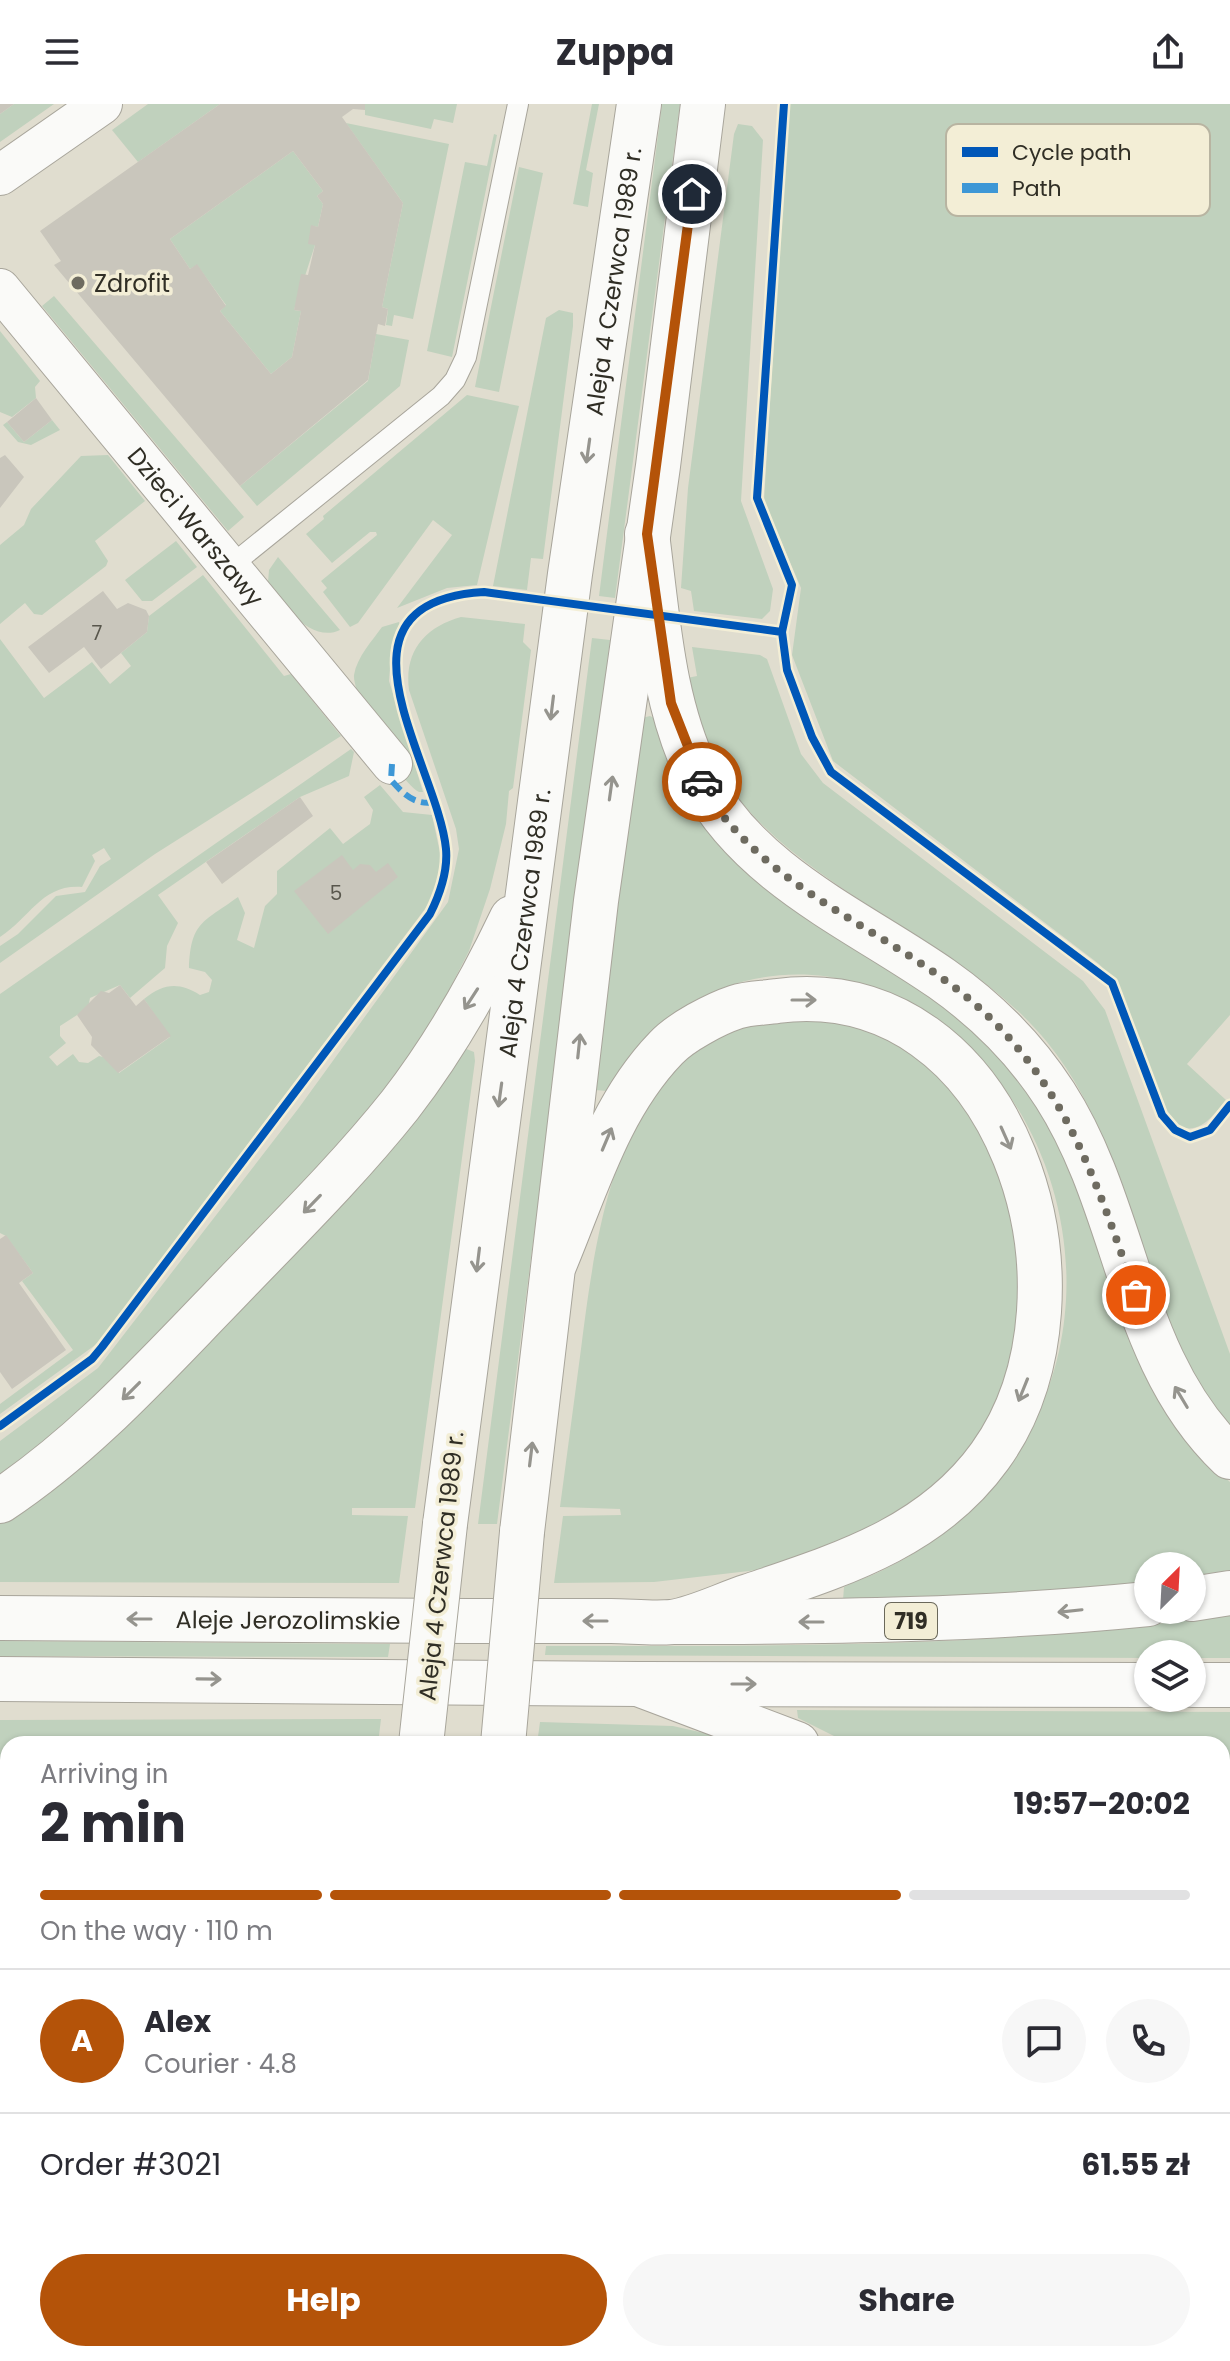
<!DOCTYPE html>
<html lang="en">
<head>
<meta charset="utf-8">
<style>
	body { margin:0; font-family:Poppins,sans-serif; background:#f7f7f7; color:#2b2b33; height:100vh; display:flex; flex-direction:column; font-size:30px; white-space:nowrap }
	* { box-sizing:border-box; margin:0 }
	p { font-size:26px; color:#7c7c81 }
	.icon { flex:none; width:44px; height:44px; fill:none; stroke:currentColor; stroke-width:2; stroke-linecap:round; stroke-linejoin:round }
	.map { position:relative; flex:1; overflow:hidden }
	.drawer { position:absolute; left:0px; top:1632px; width:1230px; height:626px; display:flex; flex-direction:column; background:#fff; border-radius:24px 24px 0 0; box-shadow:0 2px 6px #0004 }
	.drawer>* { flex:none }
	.needle { width:52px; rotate:24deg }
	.tools { position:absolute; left:1134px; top:1448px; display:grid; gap:16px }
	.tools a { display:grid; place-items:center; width:72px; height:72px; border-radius:50%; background:#fff; box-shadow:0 2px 6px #0004; font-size:40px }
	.pin { position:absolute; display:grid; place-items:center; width:68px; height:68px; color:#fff; margin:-34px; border:4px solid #fff; border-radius:50%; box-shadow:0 2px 8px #0007 }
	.courier { position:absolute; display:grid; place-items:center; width:80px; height:80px; margin:-40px; border:6px solid #b45309; border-radius:50%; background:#fff; color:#222; box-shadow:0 2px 10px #0007 }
	.overview em { font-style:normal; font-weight:700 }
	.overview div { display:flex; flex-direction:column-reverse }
	.overview { display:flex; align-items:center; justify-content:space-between; height:136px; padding:0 40px }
	h1 { font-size:52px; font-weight:700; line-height:60px }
	.bar { display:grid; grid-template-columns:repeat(4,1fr); gap:12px 8px; align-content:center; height:96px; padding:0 40px }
	.bar i { height:10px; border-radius:6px; background:#e1e1e2 }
	.bar .active { background:#b45309 }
	.bar p { grid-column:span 4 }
	.line { display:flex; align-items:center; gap:20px; padding:0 40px; border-top:2px solid #e1e1e2 }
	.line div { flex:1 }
	.round { display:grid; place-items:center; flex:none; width:84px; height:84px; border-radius:42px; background:#f7f7f7 }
	.action { display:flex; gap:16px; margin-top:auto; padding:16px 40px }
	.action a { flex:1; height:92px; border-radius:48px; background:#b45309; color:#fff; font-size:32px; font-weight:700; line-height:92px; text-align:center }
	.action a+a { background:#f7f7f7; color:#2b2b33 }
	header { display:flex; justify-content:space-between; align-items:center; height:104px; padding:0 40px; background:#fff; font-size:36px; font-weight:700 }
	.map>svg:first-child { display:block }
	.green { fill:#c0d1bd }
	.building { fill:#c9c6bc; fill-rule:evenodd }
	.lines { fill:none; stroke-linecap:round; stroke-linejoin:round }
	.lane-casing { stroke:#a8a59b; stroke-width:22 }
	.street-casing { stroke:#a8a59b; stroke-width:42 }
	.secondary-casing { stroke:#a8a59b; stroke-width:46 }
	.primary-casing { stroke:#a8a59b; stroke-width:46 }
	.lane { stroke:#fafaf8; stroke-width:20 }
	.street { stroke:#fafaf8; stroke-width:40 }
	.secondary { stroke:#fafaf8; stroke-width:44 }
	.primary { stroke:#fafaf8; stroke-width:44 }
	.secondary-bridge-casing { stroke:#a8a59b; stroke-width:46; stroke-linecap:butt }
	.secondary-bridge { stroke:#fafaf8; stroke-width:44 }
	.quiet { stroke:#3d97d6; stroke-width:6; stroke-dasharray:12 6; stroke-linecap:butt }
	.cycleway-casing { stroke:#f3eed6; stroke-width:13 }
	.cycleway { stroke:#0057b8; stroke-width:8 }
	.oneway { stroke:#95948e }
	.done { stroke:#6e6b60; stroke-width:8; stroke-dasharray:0 14.4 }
	.route { stroke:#b45309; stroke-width:10 }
	.poi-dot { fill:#6e6b60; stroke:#f3eed6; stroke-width:3 }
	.labels { text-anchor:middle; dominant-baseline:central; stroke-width:7; stroke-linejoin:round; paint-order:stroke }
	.number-label { font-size:20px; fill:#58564c }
	.shield { fill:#f3eed6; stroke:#6a685a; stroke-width:2 }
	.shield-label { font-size:22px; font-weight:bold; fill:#302e25 }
	.street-label { font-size:24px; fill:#302e25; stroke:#f3eed6 }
	.poi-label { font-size:24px; fill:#302e25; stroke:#f3eed6; text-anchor:start }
	.key { fill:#f3eed6; stroke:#b8b4a1; stroke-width:2 }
	.key-label { font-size:22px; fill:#302e25 }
</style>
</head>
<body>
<header><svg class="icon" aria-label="menu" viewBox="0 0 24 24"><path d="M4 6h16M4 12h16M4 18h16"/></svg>Zuppa<svg class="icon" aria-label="share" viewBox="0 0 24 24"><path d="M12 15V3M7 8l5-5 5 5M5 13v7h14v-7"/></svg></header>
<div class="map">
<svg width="1230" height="2257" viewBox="0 0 1230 2257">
	<rect width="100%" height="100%" fill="#e0ddcf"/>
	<!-- green -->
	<path class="green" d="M14 0H54L0 38V10Z
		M148 0H220L138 58 112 26Z
		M365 0H457L453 19 434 15 431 25 365 11Z
		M592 0H599L586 66 593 69 588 103 573 100Z
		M662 0H680L615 494 599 492Z
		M788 0H1230V911L1187 960 1226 996C1209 1017 1195 1036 1169 1016L1118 881 1099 860 833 657 792 551 801 484 764 397Z
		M346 19 449 40 413 215 394 211 392 222 386 221 388 205 382 203 403 99Z
		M738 20 752 22 763 36 741 397 773 485 770 507 762 515 694 507 691 487 681 484 688 384 734 30Z
		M494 30 497 31 452 253 427 247 465 58 487 62Z
		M293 47 323 87 317 92 323 100 318 123 312 122 315 141 294 206 301 207 292 253 271 270 220 207 226 201 197 161 190 165 170 135Z
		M519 63 543 69 499 288 475 283Z
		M54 192 244 413 228 427 42 202Z
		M559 206 573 209V222L543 455 531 454 527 486 493 482 546 214Z
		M0 227 40 277 35 283 36 294 12 313 0 308Z
		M376 230 409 236 400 282 257 402 240 382 368 277Z
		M467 291 519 302 477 481 447 484 397 504 452 431 433 416 358 519 350 523 323 488 327 484 321 477 377 431 376 428H370L332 459 306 430 324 415 323 412Z
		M52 316 60 326 31 341 18 338 3 321 7 318 24 338Z
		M108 351 145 397 95 437 108 457 106 462 42 511 34 510 25 499 0 520V441L24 421 31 405 81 352Z
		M176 437 197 463 152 497H142L125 476Z
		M278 453 340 526C311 540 280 499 268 478L269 466Z
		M203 471 284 572 291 570 341 632 155 750 0 859V842L18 830 56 792 85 788 100 762 111 755 104 744 92 751 95 757 82 783C42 780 31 813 0 833V535L44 594 92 558 110 580 131 562 121 549 147 528 149 512Z
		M461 513 525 520 523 538 531 546 513 684 509 687 506 720 490 785 469 847 425 933 371 1006 132 1258 88 1302 0 1374V1337L98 1264 298 1005 448 798 459 745 456 725 409 586C404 547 425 523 461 513Z
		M399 518 400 524 392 539 389 577 423 688H419C400 680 352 591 354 571 357 553 372 537 382 523Z
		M592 534 610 536 497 1420H478Z
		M692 543 760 551 767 555 801 650 823 679 1083 877 1105 906 1230 1250V1324C1216 1305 1199 1286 1188 1265 1134 1160 1124 1032 1047 938 956 827 779 783 713 655 700 631 695 601 687 574L697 572Z
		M650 612 654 614 664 641 949 902 1023 977 1070 1062 1071 1071 1212 1362 1230 1378V1466L1192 1472V1462H1148V1478L1091 1485 1082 1483 1079 1487 843 1496 844 1483C854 1477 866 1474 877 1469 911 1453 946 1431 971 1404 1013 1360 1046 1307 1059 1247 1093 1096 1009 919 853 878 799 863 738 871 689 900 654 921 632 955 607 987L595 986 592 973 642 614Z
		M351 645 354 648 349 672 300 693 158 791 178 819 167 842 165 864 130 894 120 881 90 894 88 904 60 922V932L66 939 49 953 57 962 73 950 79 958 88 959 99 952 107 954 119 969 170 933 144 895C164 879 179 878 200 891L209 888 212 876 205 868 189 864C191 818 202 819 238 793L245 809 237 836 254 844 265 802 277 790V767L330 724 343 740 370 720 373 706 364 693 380 681 403 708 432 711 442 758 431 797 98 1239 0 1310V1300L73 1246 22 1177 33 1169 6 1132 0 1129V890Z
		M825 913 897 937 955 984 1001 1053 1028 1205 988 1320 945 1377 881 1424 766 1465 654 1478 554 1479 563 1412 621 1411 620 1405 560 1403C567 1350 574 1298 581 1245 595 1137 615 962 740 923 766 915 798 916 825 913Z
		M464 944 474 948 475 957 415 1404H352V1411L408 1412 399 1479 0 1478V1417Z
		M1230 1510V1554H1192V1550H1148V1554L545 1551 546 1542C774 1542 1004 1545 1230 1510Z
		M0 1537 390 1540 388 1553 0 1552Z
		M797 1606 1230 1608V1712L1222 1718V1640H850L798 1614Z
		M381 1615 378 1640H8V2084L0 2080V1616Z
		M540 1618 673 1622 753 1640H537Z
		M1230 1970V2257H967L973 2250H1222V1977Z
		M0 2218 8 2223V2250H52L63 2257H0Z
		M142 2250H324L323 2257H150Z
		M371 2250H594L600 2257H370Z
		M682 2250H756L752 2257H689Z"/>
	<!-- building -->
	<path class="building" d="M0 0H14L0 10Z
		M220 0H365V6L353 5 342 13 403 99 382 203 388 205 385 222 378 220 368 276 240 382 54 161 61 157 40 127ZM293 47 323 87 317 92 323 100 318 123 311 121 308 140 315 141 308 171 301 170 294 206 301 207 292 253 271 270 220 207 226 202 197 160 190 165 170 135Z
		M36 294 52 316 24 338 7 318Z
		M5 351 24 373 0 404V354Z
		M103 487 117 505 128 499 146 506 149 512 147 528 101 565 84 543 49 569 28 543Z
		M300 693 313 712 222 780 206 758Z
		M342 751 353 766 360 760 370 761 376 768 388 759 398 773 328 830 294 787Z
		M120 881 136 902 144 895 171 932 118 969 91 941 92 933 77 911 101 887 109 889Z
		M6 1131 33 1169 19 1179 66 1246 12 1285 0 1268V1135Z"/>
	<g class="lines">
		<!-- lane casing -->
		<g class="lane-casing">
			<path id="lane" d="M228 464 441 292 455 276 466 253 518 0"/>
		</g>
		<!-- street casing -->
		<g class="street-casing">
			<g id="street">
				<path d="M0 71 102 0"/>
				<path id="s1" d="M0 185 392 660"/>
			</g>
		</g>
		<!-- secondary casing -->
		<g class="secondary-casing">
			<g id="secondary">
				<path d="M0 1397C83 1342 150 1268 219 1197 280 1133 345 1070 400 1001 445 943 481 879 512 814"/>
				<path id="s2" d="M445 1420 570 470 639 0"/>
				<path d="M522 1428 596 797 658 362 703 0"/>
				<path id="s3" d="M0 1514C156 1515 312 1516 468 1517 516 1517 563 1517 611 1517 630 1517 652 1520 672 1518 697 1514 724 1500 749 1492 840 1461 931 1434 990 1352 1108 1188 1008 868 777 897 764 899 748 899 736 903 715 910 681 928 666 944 609 1003 586 1085 555 1159"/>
				<path d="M0 1575 638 1580 797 1640"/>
				<path d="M0 2107 8 2111"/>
			</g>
		</g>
		<!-- primary casing -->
		<g class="primary-casing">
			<path id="primary" d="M647 430C658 514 662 601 701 677 750 771 859 817 942 875 986 906 1026 946 1055 991 1129 1106 1128 1256 1230 1353
				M1192 1495 1230 1489
				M673 1518C832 1518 989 1516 1148 1500
				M638 1580 1148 1581
				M1192 1581H1230
				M1222 1755 1230 1748
				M1222 1891 1230 1884
				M1222 1942 1230 1935
				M0 2193 8 2199
				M88 2250 99 2257
				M623 2250 628 2257
				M350 2257 351 2250
				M776 2257 781 2250
				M900 2257 905 2250"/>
		</g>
		<!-- lane -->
		<use href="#lane" class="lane"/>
		<!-- street -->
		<use href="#street" class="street"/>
		<!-- secondary -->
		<use href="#secondary" class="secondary"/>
		<!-- primary -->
		<use href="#primary" class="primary"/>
		<!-- secondary-bridge casing -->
		<g class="secondary-bridge-casing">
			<path id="secondary-bridge" d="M421 1640 445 1420
				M503 1640 522 1428"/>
		</g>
		<!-- secondary-bridge -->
		<use href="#secondary-bridge" class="secondary-bridge"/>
		<!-- quiet -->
		<path class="quiet" d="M392 660 391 676C406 693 417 703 440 697"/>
		<!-- cycleway casing -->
		<g class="cycleway-casing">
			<path id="cycleway" d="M784 0 757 394 792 481 782 528 787 566 812 633 831 668 1112 879 1162 1011 1175 1026 1190 1033 1210 1026 1230 1001
				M0 1322 92 1255 102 1243 430 810C440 790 448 768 446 745 438 661 317 498 484 488L782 528"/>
		</g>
		<!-- cycleway -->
		<use href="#cycleway" class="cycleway"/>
	</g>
	<!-- one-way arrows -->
	<defs><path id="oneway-shaft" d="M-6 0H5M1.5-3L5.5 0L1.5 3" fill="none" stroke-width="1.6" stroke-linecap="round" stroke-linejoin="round" transform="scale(2)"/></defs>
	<g class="oneway">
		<use href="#oneway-shaft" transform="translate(588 347) rotate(98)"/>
		<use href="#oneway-shaft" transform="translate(552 604) rotate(97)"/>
		<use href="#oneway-shaft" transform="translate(611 684) rotate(-82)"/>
		<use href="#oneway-shaft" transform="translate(471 895) rotate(123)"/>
		<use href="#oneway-shaft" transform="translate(804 896)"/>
		<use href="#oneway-shaft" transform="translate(579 942) rotate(-84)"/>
		<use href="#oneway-shaft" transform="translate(500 991) rotate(98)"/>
		<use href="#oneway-shaft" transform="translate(1006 1034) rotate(66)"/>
		<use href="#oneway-shaft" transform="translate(607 1035) rotate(-67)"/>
		<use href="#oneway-shaft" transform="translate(312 1100) rotate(134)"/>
		<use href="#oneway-shaft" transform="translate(478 1156) rotate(97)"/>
		<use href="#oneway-shaft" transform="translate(1023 1286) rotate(112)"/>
		<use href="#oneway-shaft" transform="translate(131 1287) rotate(135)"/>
		<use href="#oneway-shaft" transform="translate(1181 1293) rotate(-121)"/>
		<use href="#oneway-shaft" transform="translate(531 1350) rotate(-83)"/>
		<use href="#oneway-shaft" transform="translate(1070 1507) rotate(174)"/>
		<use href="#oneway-shaft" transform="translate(139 1515) rotate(-180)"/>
		<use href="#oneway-shaft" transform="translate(595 1517) rotate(-180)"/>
		<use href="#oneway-shaft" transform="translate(811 1518) rotate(-180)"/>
		<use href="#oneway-shaft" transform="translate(209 1575) rotate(1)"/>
		<use href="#oneway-shaft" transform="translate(744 1580)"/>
	</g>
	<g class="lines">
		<!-- done -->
		<path class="done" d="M702 678C710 692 718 707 729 719 800 803 913 838 991 915 1072 995 1099 1087 1136 1191"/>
		<!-- route -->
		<path class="route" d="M692 90 647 430 671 599 702 678"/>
	</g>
	<!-- markers -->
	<circle class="poi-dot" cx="78" cy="179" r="8"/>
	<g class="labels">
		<!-- number labels -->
		<g class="number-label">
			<text x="97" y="529">7</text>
			<text x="336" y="789">5</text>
		</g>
		<!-- shield labels -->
		<rect class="shield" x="885" y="1499" width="52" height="36" rx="6"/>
		<g class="shield-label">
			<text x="911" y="1517">719</text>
		</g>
		<!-- street labels -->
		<g class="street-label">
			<text stroke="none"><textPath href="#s2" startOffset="1254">Aleja 4 Czerwca 1989 r.</textPath></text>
			<text stroke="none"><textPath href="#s1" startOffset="308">Dzieci Warszawy</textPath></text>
			<text stroke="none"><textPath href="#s2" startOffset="606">Aleja 4 Czerwca 1989 r.</textPath></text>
			<text transform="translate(441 1462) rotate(-84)">Aleja 4 Czerwca 1989 r.</text>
			<text stroke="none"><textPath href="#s3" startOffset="288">Aleje Jerozolimskie</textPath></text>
		</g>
		<!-- poi labels -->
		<g class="poi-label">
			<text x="94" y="179">Zdrofit</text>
		</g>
	</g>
	<!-- legend -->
	<rect x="946" y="20" width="264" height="92" rx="12" class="key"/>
	<rect x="962" y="43" width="36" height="10" fill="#0057b8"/>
	<rect x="962" y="79" width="36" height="10" fill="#3d97d6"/>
	<g class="key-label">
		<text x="1012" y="56">Cycle path</text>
		<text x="1012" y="92">Path</text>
	</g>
</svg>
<div class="tools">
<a><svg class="needle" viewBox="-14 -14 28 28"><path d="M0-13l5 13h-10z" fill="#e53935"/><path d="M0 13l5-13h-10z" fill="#7c7c81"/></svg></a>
<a><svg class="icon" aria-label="layers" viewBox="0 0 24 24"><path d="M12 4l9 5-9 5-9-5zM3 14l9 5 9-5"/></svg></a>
</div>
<div class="pin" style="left:1136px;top:1191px;background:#ea580c"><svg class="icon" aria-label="bag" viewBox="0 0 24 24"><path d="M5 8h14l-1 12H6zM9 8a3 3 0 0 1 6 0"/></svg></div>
<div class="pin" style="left:692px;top:90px;background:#1f2937"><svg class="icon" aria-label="home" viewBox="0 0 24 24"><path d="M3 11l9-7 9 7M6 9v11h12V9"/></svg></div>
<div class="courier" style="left:702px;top:678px"><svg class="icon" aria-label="car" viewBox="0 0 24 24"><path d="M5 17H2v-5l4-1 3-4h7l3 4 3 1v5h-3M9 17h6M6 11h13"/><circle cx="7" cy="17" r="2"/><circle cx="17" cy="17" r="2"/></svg></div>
<section class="drawer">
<div class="overview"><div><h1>2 min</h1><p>Arriving in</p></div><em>19:57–20:02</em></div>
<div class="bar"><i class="active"></i><i class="active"></i><i class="active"></i><i></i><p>On the way · 110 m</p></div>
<div class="line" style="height:144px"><b class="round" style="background:#b45309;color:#fff">A</b><div><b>Alex</b><p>Courier · 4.8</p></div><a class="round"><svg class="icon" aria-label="chat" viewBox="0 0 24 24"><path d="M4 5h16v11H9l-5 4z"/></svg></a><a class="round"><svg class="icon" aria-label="phone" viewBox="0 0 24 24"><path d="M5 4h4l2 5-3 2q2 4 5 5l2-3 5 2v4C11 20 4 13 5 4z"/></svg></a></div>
<div class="line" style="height:104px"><div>Order #3021</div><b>61.55 zł</b></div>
<div class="action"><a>Help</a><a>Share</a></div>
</section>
</div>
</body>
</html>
